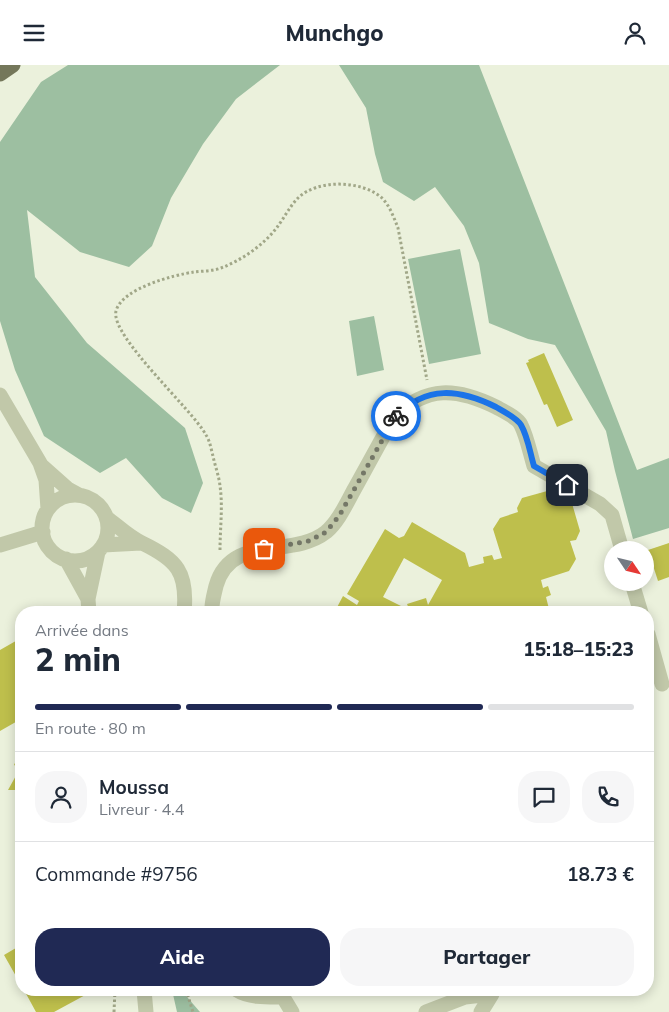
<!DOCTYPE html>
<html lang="fr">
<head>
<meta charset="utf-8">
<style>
	body { margin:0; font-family:Mulish,sans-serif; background:#f6f6f7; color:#1f2937; height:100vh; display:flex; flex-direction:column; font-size:19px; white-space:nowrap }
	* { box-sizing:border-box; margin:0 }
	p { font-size:16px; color:#747a83 }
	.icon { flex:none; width:28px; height:28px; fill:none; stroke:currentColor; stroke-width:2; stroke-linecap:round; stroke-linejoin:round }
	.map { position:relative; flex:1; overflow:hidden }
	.drawer { position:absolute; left:15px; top:541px; width:639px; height:390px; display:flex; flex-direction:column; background:#fff; border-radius:20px; box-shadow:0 2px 12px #0003 }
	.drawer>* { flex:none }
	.needle { width:32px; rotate:125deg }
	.fabs { position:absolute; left:604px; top:476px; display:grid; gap:10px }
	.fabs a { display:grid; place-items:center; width:50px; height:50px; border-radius:50%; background:#fff; box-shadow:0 2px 12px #0003; font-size:25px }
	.pin { position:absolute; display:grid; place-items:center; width:42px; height:42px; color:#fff; margin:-21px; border-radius:10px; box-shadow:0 2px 8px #0006 }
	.courier { position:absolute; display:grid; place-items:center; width:50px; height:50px; margin:-25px; border:4px solid #1a73e8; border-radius:50%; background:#fff; color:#222; box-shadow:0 1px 6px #0007 }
	.head em { font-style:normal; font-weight:800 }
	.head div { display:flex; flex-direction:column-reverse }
	.head { display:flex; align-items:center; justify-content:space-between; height:85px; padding:0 20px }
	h1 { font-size:32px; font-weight:800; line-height:38px }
	.bar { display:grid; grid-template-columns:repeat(4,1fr); gap:8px 5px; align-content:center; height:60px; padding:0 20px }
	.bar i { height:6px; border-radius:4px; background:#e0e1e3 }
	.bar .current { background:#202954 }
	.bar p { grid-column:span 4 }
	.line { display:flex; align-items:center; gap:12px; padding:0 20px; border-top:1px solid #e0e1e3 }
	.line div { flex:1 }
	.round { display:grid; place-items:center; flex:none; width:52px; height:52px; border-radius:20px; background:#f6f6f7 }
	.button { display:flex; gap:10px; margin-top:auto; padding:10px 20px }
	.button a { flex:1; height:58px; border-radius:20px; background:#202954; color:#fff; font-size:20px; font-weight:800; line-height:58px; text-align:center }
	.button a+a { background:#f6f6f7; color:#1f2937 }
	header { display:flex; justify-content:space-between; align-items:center; height:65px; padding:0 20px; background:#fff; font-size:22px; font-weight:800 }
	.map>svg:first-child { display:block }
	.green { fill:#9dbfa1 }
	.building { fill:#bebf4c; fill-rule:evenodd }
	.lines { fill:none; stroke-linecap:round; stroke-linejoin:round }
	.path { stroke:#a1a788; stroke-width:3; stroke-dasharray:2.5 2.5; stroke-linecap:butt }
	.minor { stroke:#c1c8a9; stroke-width:15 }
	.major { stroke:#74775a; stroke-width:15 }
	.done { stroke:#747767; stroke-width:5; stroke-dasharray:0 9 }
	.route { stroke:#1a73e8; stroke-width:6 }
</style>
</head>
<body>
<header><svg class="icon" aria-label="menu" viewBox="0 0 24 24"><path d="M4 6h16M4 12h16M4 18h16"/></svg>Munchgo<svg class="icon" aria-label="person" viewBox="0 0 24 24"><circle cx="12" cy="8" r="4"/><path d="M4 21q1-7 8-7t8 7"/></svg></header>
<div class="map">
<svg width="669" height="947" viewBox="0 0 669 947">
	<rect width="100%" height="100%" fill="#ebf1dc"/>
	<!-- green -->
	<path class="green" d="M68 0H280L236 34 203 79 171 133 152 181 129 202 80 187 27 145 35 212 87 278 185 363 203 418 191 448 162 433 126 393 100 408 44 371 15 305 0 256V77L41 17Z
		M339 0H479L637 405 669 393V463L633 474 615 406 606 366 555 280 528 274 489 258 479 198 464 161 435 122 414 136 383 117 375 89 366 43Z
		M460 184 481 289 429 299 408 194Z
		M374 251 384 305 357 311 349 256Z
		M172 925H181L200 947H177Z"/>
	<!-- building -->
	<path class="building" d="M544 288 573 355 557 362 547 339 544 340 526 298 529 297 528 295Z
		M558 423 569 428 580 466 576 475 570 476 576 494 569 506 541 515 543 523 548 521 551 530 546 532 550 548H334L343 531 357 540 359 536 347 529 385 464 399 473 404 471 412 457 465 488 469 502 484 498 483 492 492 490 494 495 502 493 493 464 500 453 518 447 517 443 522 433ZM404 493 442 515 428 540 426 533 407 539 409 544H407L383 532Z
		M669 478V512L658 516 648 485Z
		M21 573V654L0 666V585Z
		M21 695V725H8L18 707 14 699Z
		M21 880V920L4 890Z
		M24 925H89V928L54 947H36Z"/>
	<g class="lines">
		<!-- path -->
		<path class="path" d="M220 485C220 464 223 441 220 421 219 411 215 401 213 391 211 384 210 376 206 370 192 344 110 271 116 246 122 223 174 210 194 207 203 206 213 206 221 203 242 195 264 180 278 161 284 153 290 141 298 133 317 114 362 115 382 133 390 141 394 153 398 163L427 315
			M186 925 193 947
			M114 947 115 925"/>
		<!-- minor -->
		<path class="minor" d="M0 330 40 398 46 415 48 444
			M41 400 68 424 79 430
			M42 463a33 33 0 1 1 66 0a33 33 0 1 1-66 0Z
			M107 453C118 461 129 472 142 478 177 495 188 507 184 548
			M0 480 43 467
			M103 480 141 478
			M66 494 88 534
			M632 518 641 548
			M89 548 88 534 98 487
			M212 548C211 539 214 530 216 521 231 468 292 494 326 467 339 456 347 437 355 423 368 399 381 376 394 352 427 320 457 323 496 342 503 346 518 353 521 360 527 372 530 388 534 401L600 439 612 450 622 485
			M648 569 662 619
			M144 925 146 947
			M237 925C249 933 270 932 283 932L292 947
			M426 947 465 932 492 929
			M481 947 492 929"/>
		<!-- major -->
		<path class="major" d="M0 9 13 0"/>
	</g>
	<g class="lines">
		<!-- done -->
		<path class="done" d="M264 484 309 476 326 467 339 451 396 351"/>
		<!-- route -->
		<path class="route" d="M396 351C427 320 459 324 496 342 503 346 517 353 521 360 528 372 530 388 534 401L567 420"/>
	</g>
</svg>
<div class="fabs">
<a><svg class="needle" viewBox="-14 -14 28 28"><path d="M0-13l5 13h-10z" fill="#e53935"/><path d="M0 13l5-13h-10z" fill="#747a83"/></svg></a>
</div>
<div class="pin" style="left:264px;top:484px;background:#ea580c"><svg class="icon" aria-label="bag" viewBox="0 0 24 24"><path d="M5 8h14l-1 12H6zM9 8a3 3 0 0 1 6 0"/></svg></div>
<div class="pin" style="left:567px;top:420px;background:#1f2937"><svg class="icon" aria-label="home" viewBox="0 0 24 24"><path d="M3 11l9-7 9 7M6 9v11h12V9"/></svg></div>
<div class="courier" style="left:396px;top:351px"><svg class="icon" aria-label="bike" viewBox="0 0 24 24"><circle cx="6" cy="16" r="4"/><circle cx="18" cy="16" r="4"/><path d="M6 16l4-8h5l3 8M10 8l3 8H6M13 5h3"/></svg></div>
<section class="drawer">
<div class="head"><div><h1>2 min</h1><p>Arrivée dans</p></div><em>15:18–15:23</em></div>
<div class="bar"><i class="current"></i><i class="current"></i><i class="current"></i><i></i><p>En route · 80 m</p></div>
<div class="line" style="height:90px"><a class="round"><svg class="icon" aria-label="person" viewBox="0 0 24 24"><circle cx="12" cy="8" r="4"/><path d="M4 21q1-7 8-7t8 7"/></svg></a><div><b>Moussa</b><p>Livreur · 4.4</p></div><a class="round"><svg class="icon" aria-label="chat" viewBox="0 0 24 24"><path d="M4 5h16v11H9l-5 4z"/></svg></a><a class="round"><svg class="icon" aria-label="phone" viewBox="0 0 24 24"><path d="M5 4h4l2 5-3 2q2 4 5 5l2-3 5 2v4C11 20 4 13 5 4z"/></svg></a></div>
<div class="line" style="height:65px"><div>Commande #9756</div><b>18.73 €</b></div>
<div class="button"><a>Aide</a><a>Partager</a></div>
</section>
</div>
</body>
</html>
